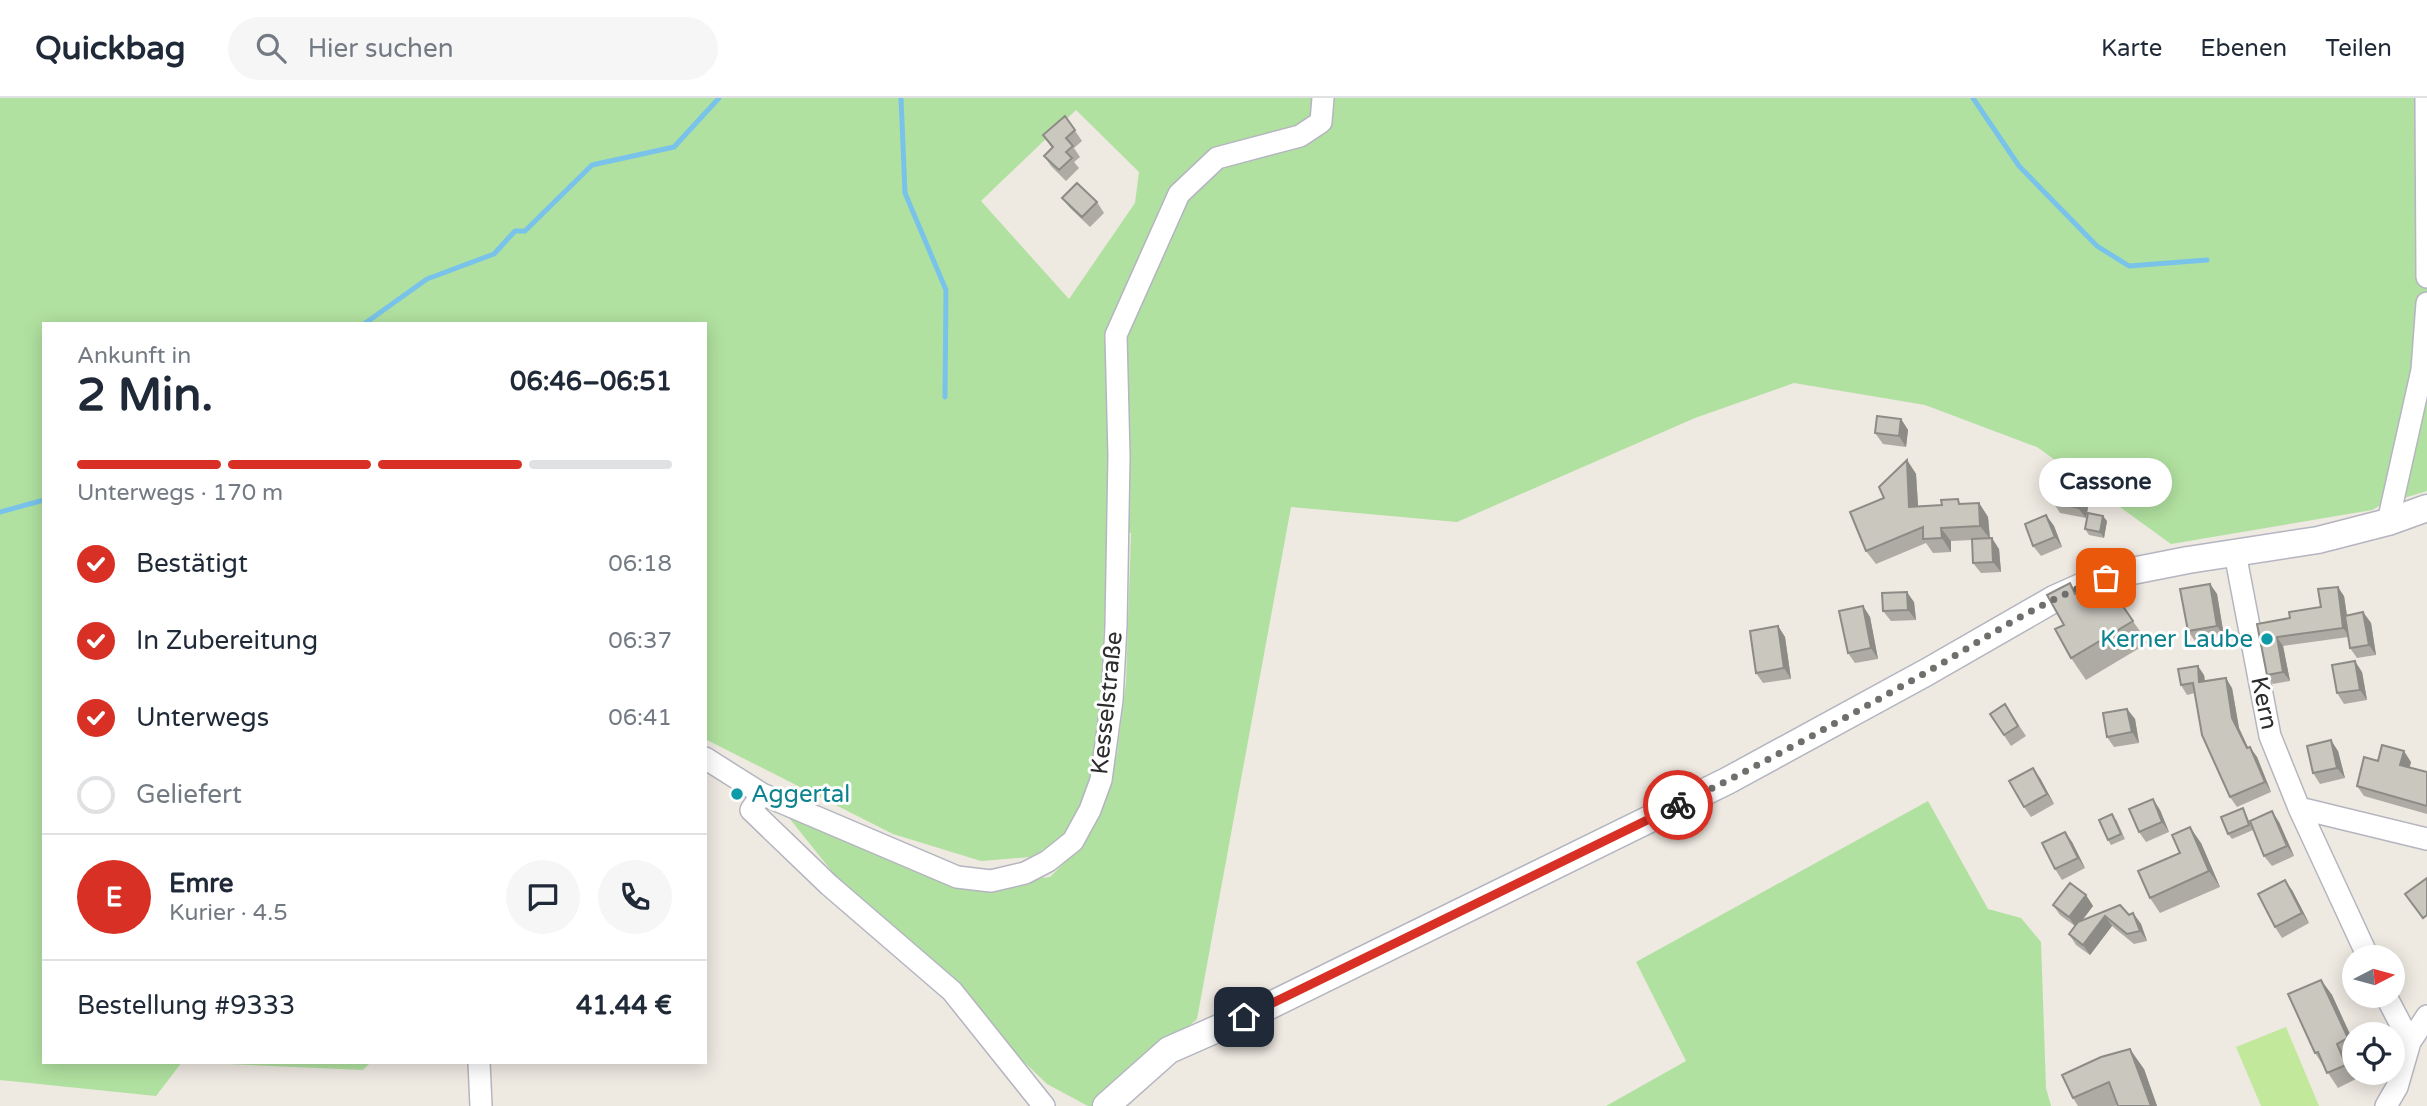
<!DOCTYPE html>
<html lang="de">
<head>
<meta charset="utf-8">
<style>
	body { margin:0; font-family:"Varela Round",sans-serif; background:#f6f6f7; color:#1f2937; height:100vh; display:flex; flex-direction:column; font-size:26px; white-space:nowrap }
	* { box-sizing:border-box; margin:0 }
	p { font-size:23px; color:#747a83 }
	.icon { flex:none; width:38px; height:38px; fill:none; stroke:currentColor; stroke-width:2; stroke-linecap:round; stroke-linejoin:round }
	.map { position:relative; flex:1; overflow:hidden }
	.drawer { position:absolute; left:42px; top:224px; width:665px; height:742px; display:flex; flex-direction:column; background:#fff; border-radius:0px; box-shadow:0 4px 18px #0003 }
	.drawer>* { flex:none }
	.needle { width:46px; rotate:84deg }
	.buttons { position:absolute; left:2342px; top:847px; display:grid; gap:14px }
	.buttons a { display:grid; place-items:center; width:63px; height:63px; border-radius:50%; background:#fff; box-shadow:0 4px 18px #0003; font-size:35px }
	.pin { position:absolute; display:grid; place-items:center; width:60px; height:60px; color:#fff; margin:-30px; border-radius:14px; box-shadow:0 4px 10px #0006 }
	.courier { position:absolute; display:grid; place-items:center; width:70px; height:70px; margin:-35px; border:5px solid #d93025; border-radius:50%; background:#fff; color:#222; box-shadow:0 2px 9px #0007 }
	.bubble { position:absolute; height:49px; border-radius:24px; background:#fff; box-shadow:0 4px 18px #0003; font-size:23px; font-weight:700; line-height:49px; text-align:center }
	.overview em { font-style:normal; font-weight:700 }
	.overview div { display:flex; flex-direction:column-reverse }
	.overview { display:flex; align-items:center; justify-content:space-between; height:119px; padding:0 35px }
	h1 { font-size:46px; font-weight:700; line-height:52px }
	.bar { display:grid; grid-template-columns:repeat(4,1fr); gap:10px 7px; align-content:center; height:84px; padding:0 35px }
	.bar i { height:9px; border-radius:5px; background:#e0e1e3 }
	.bar .active { background:#d93025 }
	.bar p { grid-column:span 4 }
	.line { display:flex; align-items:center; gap:18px; padding:0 35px; border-top:2px solid #e0e1e3 }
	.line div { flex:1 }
	.round { display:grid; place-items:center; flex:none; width:74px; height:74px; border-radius:37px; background:#f6f6f7 }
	ol { padding:0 35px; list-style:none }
	li { display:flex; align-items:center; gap:21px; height:77px }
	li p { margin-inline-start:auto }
	li .icon { padding:7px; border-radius:50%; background:#d93025; color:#fff; stroke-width:4 }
	li:last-child { color:#747a83 }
	li i { width:38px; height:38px; border:4px solid #e0e1e3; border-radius:50% }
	header { display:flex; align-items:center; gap:42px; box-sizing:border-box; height:98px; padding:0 35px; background:#fff; border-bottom:2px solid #e0e1e3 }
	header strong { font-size:33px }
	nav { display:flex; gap:38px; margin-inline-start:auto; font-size:24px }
	.search { width:490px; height:63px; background:#f6f6f7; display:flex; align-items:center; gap:18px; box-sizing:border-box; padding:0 24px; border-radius:38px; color:#747a83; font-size:26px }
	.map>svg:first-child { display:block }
	.green { fill:#b1e1a0; fill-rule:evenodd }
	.pitch { fill:#c2e89c }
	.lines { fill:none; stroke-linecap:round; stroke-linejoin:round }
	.stream { stroke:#79c3ea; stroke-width:5 }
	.minor-casing { stroke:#b4b5c0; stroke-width:24 }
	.tertiary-casing { stroke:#b4b5c0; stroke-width:29 }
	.minor { stroke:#fff; stroke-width:21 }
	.tertiary { stroke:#fff; stroke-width:26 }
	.wall { fill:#aeaba4 }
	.shaded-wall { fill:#8d8b86 }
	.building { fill:#cac7bf; stroke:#8d8b86; stroke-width:2 }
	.done { stroke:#716f6c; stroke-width:7; stroke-dasharray:0 12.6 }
	.route { stroke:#d93025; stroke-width:9 }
	.culture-dot { fill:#0f9aa8; stroke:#fff; stroke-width:2.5 }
	.labels { text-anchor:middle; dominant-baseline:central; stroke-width:6; stroke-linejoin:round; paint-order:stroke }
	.culture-label { font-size:24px; fill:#0d838f; stroke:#fff; text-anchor:end }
	.street-label { font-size:24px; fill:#2d2d2d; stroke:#fff }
</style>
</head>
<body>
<header>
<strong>Quickbag</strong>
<div class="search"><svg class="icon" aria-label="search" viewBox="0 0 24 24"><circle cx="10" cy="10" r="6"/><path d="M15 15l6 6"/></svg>Hier suchen</div>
<nav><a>Karte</a><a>Ebenen</a><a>Teilen</a></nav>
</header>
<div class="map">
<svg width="2427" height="1008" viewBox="0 0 2427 1008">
	<rect width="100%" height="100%" fill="#eee9e1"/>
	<!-- green -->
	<path class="green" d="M0 0H2427V393L2381 407 2372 412 2171 446 2037 349 1925 307 1794 285 1695 320 1457 424 1291 409 1197 921 1096 1008H1088L1047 986 857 805 782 711 976 787 1050 779 1084 745 1106 699 1117 656 1126 584 1131 435 1109 431 1100 605 1090 679 1079 711 1062 740 1031 759 981 763 893 736 705 641V226H44V964H371L363 972 182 964 156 998 0 982ZM1076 12 1139 74 1135 105 1069 201 981 103Z
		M1928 703 1988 811 2021 820 2041 844 2046 990 2051 1008H1606L1686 963 1636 864Z"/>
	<!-- pitch -->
	<path class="pitch" d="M2286 929 2319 1008H2261L2236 949Z"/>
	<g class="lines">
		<!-- stream -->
		<path class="stream" d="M901 0 905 95 946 192 945 299
			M1973 0 2019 68 2097 148 2129 168 2207 162
			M364 226 427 181 494 156 515 133H525L592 67 674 49 719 0
			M0 414 44 402"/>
		<!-- minor casing -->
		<g class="minor-casing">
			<path id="minor" d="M2426 0 2427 179
				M2388 424 2422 272 2427 205
				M2235 455 2270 638 2299 710 2368 859
				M705 660 762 696
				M2299 710 2427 741
				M2386 898 2410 944
				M479 964 481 1008
				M1044 1008 952 893 829 787 751 712 762 696 957 779 991 783 1025 775 1048 763 1073 743 1090 712 1101 682 1112 602 1116 528 1119 358 1116 237 1179 96 1217 60 1300 38 1321 24 1323 0
				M2386 1008 2397 989 2410 944 2427 918"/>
		</g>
		<!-- tertiary casing -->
		<g class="tertiary-casing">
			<path id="tertiary" d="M1106 1008 1169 952 1269 908 1727 683 1927 574 2054 501 2090 485 2122 475 2188 462 2318 442 2388 424 2427 410"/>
		</g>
		<!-- minor -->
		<use href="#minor" class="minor"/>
		<!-- tertiary -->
		<use href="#tertiary" class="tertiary"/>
	</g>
	<!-- wall -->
	<path class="wall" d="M1065 18 1082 43 1074 50 1080 59 1074 64 1079 70 1066 83 1051 68 1044 58 1052 50 1043 37Z
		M1062 100 1097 104 1104 115 1090 129 1070 110Z
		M1901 321 1908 332 1906 349 1883 346 1875 335Z
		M1907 362 1916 376 1918 408 1979 405 1988 419 1990 441 1999 451 2001 474 1981 475 1973 465 1972 442 1951 443V454L1933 455 1926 445 1876 466 1866 453 1884 400Z
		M2082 394 2089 404 2086 420 2060 415 2053 404Z
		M2046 417 2054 428 2062 449 2041 458 2033 448Z
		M2107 423 2104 440 2089 437 2085 431Z
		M2102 478 2148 545 2086 582 2071 560 2064 527 2070 485 2077 495Z
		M2210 486 2217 496 2224 538 2195 543 2188 533Z
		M2344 498 2347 517 2363 514 2371 525 2376 557 2357 560 2350 550 2348 539 2283 548 2290 583 2273 586 2267 577 2257 526 2290 520 2321 509Z
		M1914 504 1916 522 1891 523 1883 513Z
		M1863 508 1870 519 1878 561 1855 565 1848 555Z
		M1778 528 1785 539 1791 581 1763 585 1756 575Z
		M2362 574 2367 602 2344 606 2337 595Z
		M2204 577 2205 583 2232 590 2239 630 2248 650 2257 659 2271 694 2237 709 2230 699 2195 595 2187 597 2181 587Z
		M2127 611 2135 621 2139 645 2114 649 2107 639Z
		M1990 616 2012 617 2026 638 2011 648Z
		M2338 653 2345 680 2320 686 2313 675Z
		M2378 663 2411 664 2410 669 2427 674V716L2364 698 2357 688Z
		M2040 680 2054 706 2031 719 2024 709Z
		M2153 701 2160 712 2169 734 2146 744 2139 734Z
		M2246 716 2253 732 2232 741 2228 736Z
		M2116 721 2125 741 2111 747 2108 742Z
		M2279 724 2294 758 2272 768 2264 758Z
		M2065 734 2072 744 2085 770 2062 782 2055 771Z
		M2201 745 2220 789 2160 815 2150 800Z
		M2292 792 2309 825 2282 840 2275 829Z
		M2086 797 2093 808 2082 823 2120 807 2129 817 2133 815 2141 826 2147 843 2134 846 2112 828 2090 857 2076 847 2069 836 2075 828 2060 817 2053 807Z
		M2321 882 2332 897 2354 945V957L2347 960 2356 981 2338 990 2315 955Z
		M2144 971 2157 1008H2118V1007L2115 1008H2078L2073 1000 2062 977Z"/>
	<!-- shaded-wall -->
	<path class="shaded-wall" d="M1901 321 1908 332 1906 349 1899 338Z
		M1907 362 1916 376 1919 422 1909 409Z
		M2082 394 2089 404 2086 420 2078 410Z
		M1979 405 1988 419 1990 441 1980 428Z
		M2046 417 2054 428 2062 449 2055 439Z
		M2103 418 2107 423 2104 440 2100 434Z
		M1941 430 1951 443V454L1942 440Z
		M1992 440 1999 451 2001 474 1993 464Z
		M2210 486 2217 496 2224 538 2217 528Z
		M2338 489 2344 498 2350 539 2343 530Z
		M1907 494 1914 504 1916 522 1908 512Z
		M1863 508 1870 519 1878 561 1871 550Z
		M2363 514 2371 525 2376 557 2369 547Z
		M1778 528 1785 539 1791 581 1784 570Z
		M2277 539 2283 548 2290 583 2283 574Z
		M2355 563 2362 574 2367 602 2360 592Z
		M2198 568 2204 577 2206 594 2199 584Z
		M2226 580 2232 590 2239 630 2253 660 2247 650 2232 620Z
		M2127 611 2135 621 2139 645 2132 634Z
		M2331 642 2338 653 2345 680 2337 670Z
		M2250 649 2257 659 2271 694 2265 684Z
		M2404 653 2411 664 2407 677 2400 667Z
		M2033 670 2040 680 2054 706 2047 696Z
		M2153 701 2160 712 2169 734 2162 724Z
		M2272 713 2279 724 2294 758 2287 748Z
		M2190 729 2201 745 2220 789 2209 773Z
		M2065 734 2072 744 2085 770 2078 760Z
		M2285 782 2292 792 2309 825 2302 815Z
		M2086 797 2093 808 2076 830 2069 819Z
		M2133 815 2141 826 2147 843 2140 833Z
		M2105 818 2112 828 2090 857 2083 847Z
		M2321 882 2332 897 2354 945V948L2348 940Z
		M2337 946 2347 960 2356 981 2346 967Z
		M2130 951 2144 971 2157 1008H2151Z"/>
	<!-- building -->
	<path class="building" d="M1065 18 1075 32 1066 40 1073 48 1066 54 1072 60 1059 72 1044 58 1053 49 1043 37Z
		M1077 85 1097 104 1082 119 1062 100Z
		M1877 318 1901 321 1899 338 1875 335Z
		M1907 362 1909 409 1942 407 1941 402 1958 401 1959 406 1979 405 1980 428 1941 430 1942 440 1923 441V429L1866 453 1850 414 1884 400 1879 389Z
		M2057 389 2082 394 2078 410 2053 404Z
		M2088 415 2103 418 2100 434 2085 431Z
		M2046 417 2055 439 2033 448 2025 426Z
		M1992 440 1993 464 1973 465 1972 441Z
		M2102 478 2133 523 2071 560 2055 531 2064 527 2047 497 2070 485 2075 496Z
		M2210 486 2217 528 2188 533 2180 491Z
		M2338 489 2343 530 2277 539 2283 574 2267 577 2257 526 2290 520 2289 514 2321 509 2318 491Z
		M1907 494 1908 512 1883 513 1882 495Z
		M1863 508 1871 550 1848 555 1839 513Z
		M2363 514 2369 547 2350 550 2345 518Z
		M1778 528 1784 570 1756 575 1750 533Z
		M2355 563 2360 592 2337 595 2332 567Z
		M2198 568 2199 584 2226 580 2232 620 2247 650 2250 649 2265 684 2230 699 2202 637 2193 585 2181 587 2178 571Z
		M2005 606 2018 628 2004 637 1990 616Z
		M2127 611 2132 634 2107 639 2103 615Z
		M2331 642 2337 670 2313 675 2307 648Z
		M2382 647 2404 653 2400 667 2427 674V708L2357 688 2364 659 2378 663Z
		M2033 670 2047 696 2024 709 2009 683Z
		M2153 701 2162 724 2139 734 2129 711Z
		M2243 710 2249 727 2228 736 2221 719Z
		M2272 713 2287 748 2264 758 2250 723Z
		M2112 716 2121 736 2108 742 2099 722Z
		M2190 729 2209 773 2150 800 2138 773 2180 755 2172 737Z
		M2065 734 2078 760 2055 771 2042 745Z
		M2427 780V817L2423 820 2405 796Z
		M2285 782 2302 815 2275 829 2258 796Z
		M2070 785 2086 797 2069 819 2053 807Z
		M2120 807 2129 817 2133 815 2140 833 2127 836 2105 818 2083 847 2069 836 2078 824Z
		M2321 882 2348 940 2337 946 2346 967 2327 975 2318 954 2315 955 2288 896Z
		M2130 951 2151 1008H2118L2109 984 2073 1000 2062 977 2101 959Z"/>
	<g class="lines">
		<!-- done -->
		<path class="done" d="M1678 707C1763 666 1845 620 1927 574 1985 541 2042 501 2106 480"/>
		<!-- route -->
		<path class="route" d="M1244 919 1678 707"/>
	</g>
	<!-- markers -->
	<g class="culture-dot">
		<circle cx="2267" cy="541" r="7"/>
		<circle cx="737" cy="696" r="7"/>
	</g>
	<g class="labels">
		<!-- culture labels -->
		<g class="culture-label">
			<text x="2253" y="541">Kerner Laube</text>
			<text x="751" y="696" text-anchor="start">Aggertal</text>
		</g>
		<!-- street labels -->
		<g class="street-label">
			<text transform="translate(1107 605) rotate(-84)">Kesselstraße</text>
			<text transform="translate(2264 605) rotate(78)">Kern</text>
		</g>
	</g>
</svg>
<div class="buttons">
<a><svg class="needle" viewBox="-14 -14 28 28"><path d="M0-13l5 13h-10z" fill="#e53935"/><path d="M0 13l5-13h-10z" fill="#747a83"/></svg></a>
<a><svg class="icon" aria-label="locate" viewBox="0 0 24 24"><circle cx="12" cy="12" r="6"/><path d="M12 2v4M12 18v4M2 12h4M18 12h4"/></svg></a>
</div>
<div class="pin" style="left:2106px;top:480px;background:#ea580c"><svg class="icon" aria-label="bag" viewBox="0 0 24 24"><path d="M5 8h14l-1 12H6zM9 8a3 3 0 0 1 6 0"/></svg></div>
<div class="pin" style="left:1244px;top:919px;background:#1f2937"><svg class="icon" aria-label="home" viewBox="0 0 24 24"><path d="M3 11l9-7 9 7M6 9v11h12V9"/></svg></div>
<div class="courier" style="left:1678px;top:707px"><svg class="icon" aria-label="bike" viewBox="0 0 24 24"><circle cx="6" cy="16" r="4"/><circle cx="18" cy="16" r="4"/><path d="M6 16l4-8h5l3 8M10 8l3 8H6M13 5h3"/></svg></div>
<div class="bubble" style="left:2039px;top:360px;width:133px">Cassone</div>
<section class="drawer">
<div class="overview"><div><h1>2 Min.</h1><p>Ankunft in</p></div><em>06:46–06:51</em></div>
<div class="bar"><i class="active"></i><i class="active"></i><i class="active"></i><i></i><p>Unterwegs · 170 m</p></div>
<ol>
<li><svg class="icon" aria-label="check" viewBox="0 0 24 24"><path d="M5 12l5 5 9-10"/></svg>Bestätigt<p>06:18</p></li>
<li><svg class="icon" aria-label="check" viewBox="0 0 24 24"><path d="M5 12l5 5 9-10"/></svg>In Zubereitung<p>06:37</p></li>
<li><svg class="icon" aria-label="check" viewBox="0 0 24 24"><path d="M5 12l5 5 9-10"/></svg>Unterwegs<p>06:41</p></li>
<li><i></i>Geliefert</li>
</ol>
<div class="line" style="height:126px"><b class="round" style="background:#d93025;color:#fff">E</b><div><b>Emre</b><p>Kurier · 4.5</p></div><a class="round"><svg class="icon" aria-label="chat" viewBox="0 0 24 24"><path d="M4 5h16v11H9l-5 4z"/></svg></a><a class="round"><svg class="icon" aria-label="phone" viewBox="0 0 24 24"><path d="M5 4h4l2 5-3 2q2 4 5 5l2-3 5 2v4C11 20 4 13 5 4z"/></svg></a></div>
<div class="line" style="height:91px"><div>Bestellung #9333</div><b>41.44 €</b></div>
</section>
</div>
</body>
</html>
